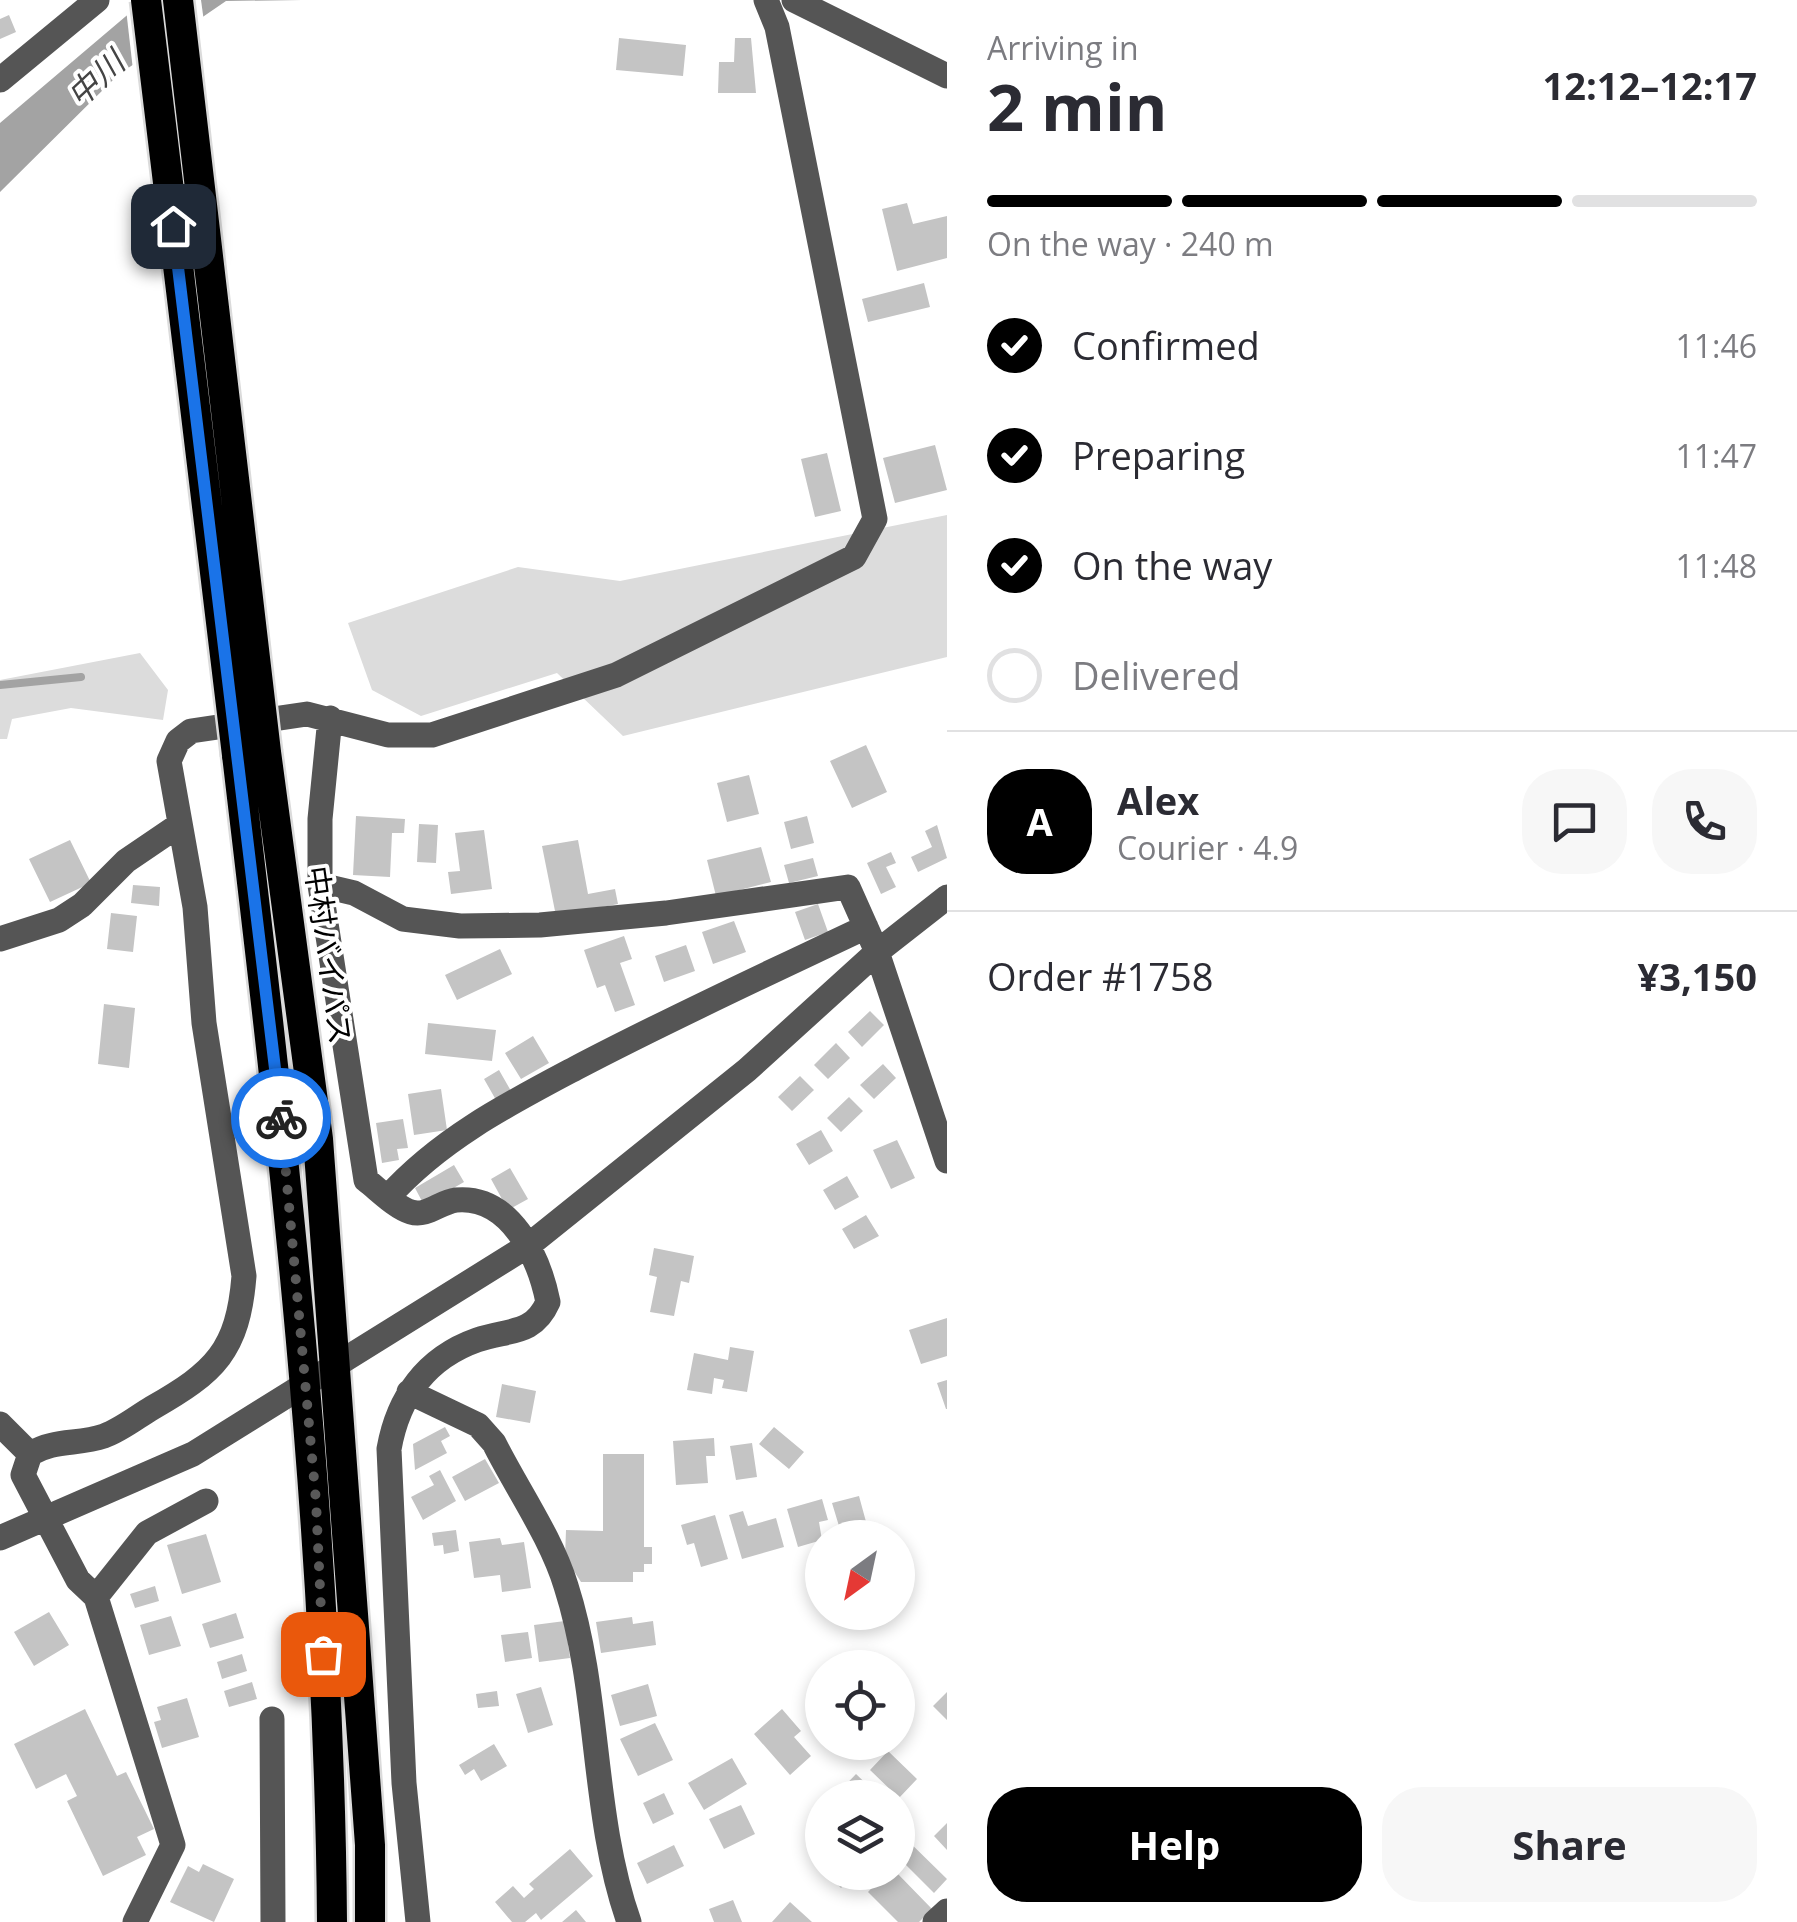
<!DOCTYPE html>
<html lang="en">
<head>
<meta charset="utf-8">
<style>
	body { margin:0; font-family:"Open Sans","Noto Sans JP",sans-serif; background:#f7f7f7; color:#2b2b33; height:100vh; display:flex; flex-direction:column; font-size:38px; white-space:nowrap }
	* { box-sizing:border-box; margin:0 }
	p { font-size:32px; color:#7c7c81 }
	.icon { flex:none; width:55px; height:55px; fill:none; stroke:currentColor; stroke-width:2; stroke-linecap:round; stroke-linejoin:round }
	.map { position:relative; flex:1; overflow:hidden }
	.panel { display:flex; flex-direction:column; background:#fff; width:850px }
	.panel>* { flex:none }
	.needle { width:65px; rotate:213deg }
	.controls { position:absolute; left:805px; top:1520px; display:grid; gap:20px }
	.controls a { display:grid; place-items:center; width:110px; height:110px; border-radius:50%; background:#fff; box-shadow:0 5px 15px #0003; font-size:50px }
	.pin { position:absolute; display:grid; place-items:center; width:85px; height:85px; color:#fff; margin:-42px; border-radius:20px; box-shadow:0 5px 15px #0006 }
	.courier { position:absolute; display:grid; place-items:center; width:100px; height:100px; margin:-50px; border:8px solid #1a73e8; border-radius:50%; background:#fff; color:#222; box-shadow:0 2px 12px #0007 }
	.head em { font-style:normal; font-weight:700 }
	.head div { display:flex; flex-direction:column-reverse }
	.head { display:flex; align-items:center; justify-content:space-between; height:170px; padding:0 40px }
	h1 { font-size:65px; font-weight:700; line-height:75px }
	.bar { display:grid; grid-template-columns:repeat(4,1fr); gap:15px 10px; align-content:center; height:120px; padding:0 40px }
	.bar i { height:12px; border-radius:8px; background:#e1e1e2 }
	.bar .current { background:#000 }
	.bar p { grid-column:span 4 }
	.line { display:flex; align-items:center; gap:25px; padding:0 40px; border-top:2px solid #e1e1e2 }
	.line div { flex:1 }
	.round { display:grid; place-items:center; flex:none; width:105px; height:105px; border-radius:40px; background:#f7f7f7 }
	ol { padding:0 40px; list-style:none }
	li { display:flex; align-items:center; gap:30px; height:110px }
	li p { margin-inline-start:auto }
	li .icon { padding:10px; border-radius:50%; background:#000; color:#fff; stroke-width:4 }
	li:last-child { color:#7c7c81 }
	li i { width:55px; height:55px; border:5px solid #e1e1e2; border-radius:50% }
	.button { display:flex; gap:20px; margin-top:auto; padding:20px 40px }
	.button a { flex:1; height:115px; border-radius:40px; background:#000; color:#fff; font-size:40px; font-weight:700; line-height:115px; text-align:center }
	.button a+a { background:#f7f7f7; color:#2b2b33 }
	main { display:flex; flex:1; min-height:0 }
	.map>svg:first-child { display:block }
	.green { fill:#dcdcdc }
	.water { fill:#a3a3a3 }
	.pier { fill:#fff }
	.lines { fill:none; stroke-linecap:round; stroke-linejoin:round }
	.stream { stroke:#a3a3a3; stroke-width:8 }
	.building { fill:#c4c4c4 }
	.highway-casing { stroke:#dbdbdb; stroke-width:35 }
	.minor { stroke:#555; stroke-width:25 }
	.highway { stroke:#000; stroke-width:30 }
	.highway-bridge-casing { stroke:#dbdbdb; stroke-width:35; stroke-linecap:butt }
	.highway-bridge { stroke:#000; stroke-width:30 }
	.done { stroke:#595959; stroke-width:10; stroke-dasharray:0 18 }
	.route { stroke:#1a73e8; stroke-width:12 }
	.labels { text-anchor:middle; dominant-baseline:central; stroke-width:8; stroke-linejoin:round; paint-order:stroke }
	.street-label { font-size:30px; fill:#000; stroke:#fff }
	.water-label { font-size:32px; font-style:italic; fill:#444; stroke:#fff }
</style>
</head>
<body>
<main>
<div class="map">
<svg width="947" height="1922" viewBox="0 0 947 1922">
	<rect width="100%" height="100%" fill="#fff"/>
	<!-- green -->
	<path class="green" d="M947 515V657L623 736 557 673 421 716 372 690 348 623 518 567 620 581Z
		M140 653 168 690 163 720 71 708 12 719 7 739H0V680Z"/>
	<!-- water -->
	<path class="water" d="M145 0H302L226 1 118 75 0 192V123Z"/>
	<!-- pier -->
	<path class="pier" d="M137 0H201L204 22 133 70 126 9Z"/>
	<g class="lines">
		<!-- stream -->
		<path class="stream" d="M0 685 81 677"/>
	</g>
	<!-- building -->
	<path class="building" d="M9 15 16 32 0 39V19Z
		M619 38 686 45 683 76 616 70Z
		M735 38H751L756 93H718L719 62H734Z
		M907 203 913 224 947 216V258L897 271 882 209Z
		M924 283 930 307 868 322 862 299Z
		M935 445 947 490 895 503 883 458Z
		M827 453 841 511 815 517 801 459Z
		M866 745 887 792 852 808 830 761Z
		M749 775 759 814 727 822 717 783Z
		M356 816 405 819 404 833H392L390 877 353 875Z
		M807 816 814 843 791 849 784 822Z
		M419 824 438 825 436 863 417 862Z
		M937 825 947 858 918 872 911 857 932 847 925 831Z
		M484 830 492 889 451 894 448 872 460 871 455 833Z
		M70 840 91 883 50 902 29 859Z
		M578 840 588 894 615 889 618 904 556 916 542 846Z
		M761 847 771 882 716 896 707 860Z
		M891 852 896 863 886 867 896 887 881 894 867 863Z
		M813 858 818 876 789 883 784 865Z
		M133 885 160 887 159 906 131 903Z
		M818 904 828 932 805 940 795 912Z
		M111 913 137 916 133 952 107 949Z
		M734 921 746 952 713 964 702 932Z
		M624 936 632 959 620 963 635 1005 615 1012 605 985 597 988 584 950Z
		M686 945 695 971 664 982 655 956Z
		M500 949 512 974 457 1000 445 975Z
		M104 1004 135 1008 129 1068 98 1064Z
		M870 1011 884 1025 862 1047 848 1032Z
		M428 1023 496 1030 492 1061 425 1054Z
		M533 1036 549 1063 521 1079 505 1053Z
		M836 1043 850 1058 828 1079 814 1065Z
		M883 1064 896 1078 874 1099 860 1085Z
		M499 1070 511 1091 496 1100 484 1079Z
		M800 1076 814 1090 792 1111 778 1097Z
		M441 1089 447 1130 414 1135 408 1094Z
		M849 1097 863 1111 841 1132 827 1118Z
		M403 1119 408 1148 397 1149 399 1160 382 1163 376 1123Z
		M821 1130 833 1151 809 1165 796 1144Z
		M897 1140 915 1178 891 1189 873 1150Z
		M454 1165 464 1182 424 1205 415 1188Z
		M510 1168 528 1199 508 1210 491 1179Z
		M847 1176 859 1197 835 1210 823 1190Z
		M866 1215 879 1236 854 1249 842 1229Z
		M654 1248 694 1256 689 1283 681 1281 674 1316 650 1312 657 1277 649 1275Z
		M947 1318V1356L921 1364 909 1330Z
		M730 1347 754 1351 747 1392 722 1388 724 1380 714 1378 712 1394 687 1390 694 1353 728 1360Z
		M947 1380V1409H946L937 1383Z
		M502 1384 536 1391 530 1423 496 1417Z
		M445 1427 450 1436 441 1441 447 1453 415 1470 413 1444Z
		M774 1427 804 1452 789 1469 759 1444Z
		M714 1438 715 1456H706L708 1483 676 1485 673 1441Z
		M752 1443 757 1477 736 1480 730 1446Z
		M603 1454H644V1547H652V1564H644V1572H633V1582H581L565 1557 566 1530 603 1531Z
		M485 1459 499 1483 465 1501 452 1477Z
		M440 1470 456 1501 423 1520 411 1497 434 1485 429 1476Z
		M859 1496 868 1529 842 1536 832 1503Z
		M822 1499 828 1520 819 1522 822 1540 798 1547 787 1509Z
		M743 1511 748 1526 776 1518 784 1547 742 1559 729 1515Z
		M715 1515 728 1559 701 1567 694 1543 687 1545 681 1525Z
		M456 1530 459 1551 444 1554 443 1545 434 1546 432 1533Z
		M206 1534 221 1582 182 1594 167 1545Z
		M500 1538 502 1545 524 1542 531 1588 502 1592 500 1575 474 1578 469 1542Z
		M155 1586 159 1601 135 1608 130 1594Z
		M49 1612 69 1645 34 1666 14 1632Z
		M236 1613 244 1638 210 1648 202 1624Z
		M171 1616 181 1646 149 1655 140 1625Z
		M632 1617 633 1624 653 1621 656 1645 601 1653 596 1622Z
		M565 1621 570 1658 539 1662 534 1625Z
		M528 1632 532 1658 505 1662 501 1635Z
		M242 1654 247 1671 222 1679 217 1662Z
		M252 1682 257 1699 229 1707 224 1691Z
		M648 1684 657 1716 620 1726 611 1695Z
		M541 1687 553 1725 528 1733 516 1694Z
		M497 1691 499 1706 478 1708 476 1694Z
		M947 1692V1720L933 1706Z
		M187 1698 199 1737 162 1748 154 1722 161 1720 157 1707Z
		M85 1709 117 1776 126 1772 154 1829 137 1837 146 1855 103 1876 67 1801 77 1796 66 1774 36 1789 14 1744Z
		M782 1709 801 1731 794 1737 811 1756 790 1775 754 1734Z
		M655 1723 673 1760 638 1776 620 1739Z
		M494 1744 507 1766 481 1781 474 1769 465 1775 459 1765Z
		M888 1751 917 1779 899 1798 870 1770Z
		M732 1758 747 1784 704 1810 688 1783Z
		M856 1774 881 1798H833Z
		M664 1793 674 1814 653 1824 643 1803Z
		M741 1805 755 1834 724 1849 709 1819Z
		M822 1808V1831L811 1820Z
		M947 1823V1850L934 1836Z
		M900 1833 947 1879 934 1893 898 1857Z
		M674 1845 684 1866 647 1884 637 1863Z
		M570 1849 593 1876 541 1920 536 1913 525 1922H512L495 1902 513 1886 524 1898 534 1889 529 1884Z
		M203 1864 234 1879 214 1922 170 1902 188 1866 199 1872Z
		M826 1872H856L841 1888Z
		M887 1872H896L932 1909 919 1922H898L868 1892Z
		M733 1900 742 1922H714L709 1909Z
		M790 1902 812 1922H772Z
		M576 1910 586 1922H562Z"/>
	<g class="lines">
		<!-- highway casing -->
		<g class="highway-casing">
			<path id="highway" d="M266 752 318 1139 370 1845V1922
				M237 755C283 1143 329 1531 332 1922"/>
		</g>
		<!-- minor -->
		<path class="minor" d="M794 0 947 76
			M0 80 97 0
			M330 718 320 819V885L366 1180C378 1189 395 1207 411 1212 427 1217 440 1202 456 1200 510 1195 539 1257 548 1302 533 1336 508 1329 477 1340 426 1358 398 1398 389 1449L404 1783 418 1922
			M320 885 354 893 403 919 460 926 540 925 666 913 848 887 877 952 947 1161
			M0 939 59 920 82 905 126 861 179 825
			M388 1197C440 1139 508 1104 576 1068 671 1018 769 973 866 927
			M409 1392 478 1425 494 1443C517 1489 551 1537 566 1586 601 1695 591 1814 629 1922
			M0 1424 30 1454
			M0 1538 193 1454 529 1245 747 1070 877 952 947 897
			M96 1597 147 1533 206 1501
			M272 1719 273 1922
			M135 1922 173 1845 96 1597 78 1580 23 1475 30 1454C54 1439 78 1445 104 1436 121 1430 137 1417 152 1408 215 1372 238 1351 244 1276L204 1023 195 907 169 761 178 741 191 731 307 714 388 735H432L616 675 854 557 875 519 777 27 766 0
			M935 1922 947 1911"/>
		<!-- highway -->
		<use href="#highway" class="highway"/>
		<!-- highway-bridge casing -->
		<g class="highway-bridge-casing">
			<path id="highway-bridge" d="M146 0 237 755
				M178 0 266 752"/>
		</g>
		<!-- highway-bridge -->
		<use href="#highway-bridge" class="highway-bridge"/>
	</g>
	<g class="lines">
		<!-- done -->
		<path class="done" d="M281 1118 316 1501 323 1654"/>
		<!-- route -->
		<path class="route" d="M173 226 281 1118"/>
	</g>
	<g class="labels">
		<!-- street labels -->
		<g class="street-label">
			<text transform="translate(329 955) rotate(82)">中村バイパス</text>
		</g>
		<!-- water labels -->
		<g class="water-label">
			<text transform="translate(95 78) rotate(-43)">中川</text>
		</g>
	</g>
</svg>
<div class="controls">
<a><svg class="needle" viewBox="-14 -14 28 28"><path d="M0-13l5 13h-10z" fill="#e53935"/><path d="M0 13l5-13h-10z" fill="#7c7c81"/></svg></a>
<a><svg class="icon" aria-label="locate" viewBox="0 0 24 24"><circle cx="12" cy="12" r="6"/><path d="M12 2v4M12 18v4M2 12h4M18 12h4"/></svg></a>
<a><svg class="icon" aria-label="layers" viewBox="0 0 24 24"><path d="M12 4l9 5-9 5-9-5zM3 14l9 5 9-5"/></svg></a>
</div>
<div class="pin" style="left:323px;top:1654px;background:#ea580c"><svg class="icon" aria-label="bag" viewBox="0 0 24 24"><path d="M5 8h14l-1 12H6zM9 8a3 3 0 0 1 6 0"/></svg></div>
<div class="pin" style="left:173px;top:226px;background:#1f2937"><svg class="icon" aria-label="home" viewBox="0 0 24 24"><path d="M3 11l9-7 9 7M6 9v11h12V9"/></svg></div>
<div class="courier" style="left:281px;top:1118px"><svg class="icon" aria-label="bike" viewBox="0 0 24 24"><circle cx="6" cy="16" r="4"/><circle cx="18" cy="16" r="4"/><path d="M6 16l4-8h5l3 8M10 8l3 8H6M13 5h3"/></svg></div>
</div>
<section class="panel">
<div class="head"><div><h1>2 min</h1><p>Arriving in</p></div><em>12:12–12:17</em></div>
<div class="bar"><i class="current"></i><i class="current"></i><i class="current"></i><i></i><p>On the way · 240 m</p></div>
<ol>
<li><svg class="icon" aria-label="check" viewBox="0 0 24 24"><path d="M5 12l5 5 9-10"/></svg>Confirmed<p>11:46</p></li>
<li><svg class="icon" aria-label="check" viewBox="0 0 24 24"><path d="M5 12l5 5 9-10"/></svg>Preparing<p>11:47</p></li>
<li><svg class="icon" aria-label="check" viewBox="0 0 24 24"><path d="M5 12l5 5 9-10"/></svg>On the way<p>11:48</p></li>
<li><i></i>Delivered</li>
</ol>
<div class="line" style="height:180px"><b class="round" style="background:#000;color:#fff">A</b><div><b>Alex</b><p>Courier · 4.9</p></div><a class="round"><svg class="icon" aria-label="chat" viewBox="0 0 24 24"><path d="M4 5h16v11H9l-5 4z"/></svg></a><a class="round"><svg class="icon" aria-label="phone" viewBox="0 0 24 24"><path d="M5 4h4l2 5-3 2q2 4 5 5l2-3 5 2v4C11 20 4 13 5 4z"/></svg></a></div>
<div class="line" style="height:130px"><div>Order #1758</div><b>¥3,150</b></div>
<div class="button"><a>Help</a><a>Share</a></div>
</section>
</main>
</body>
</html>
